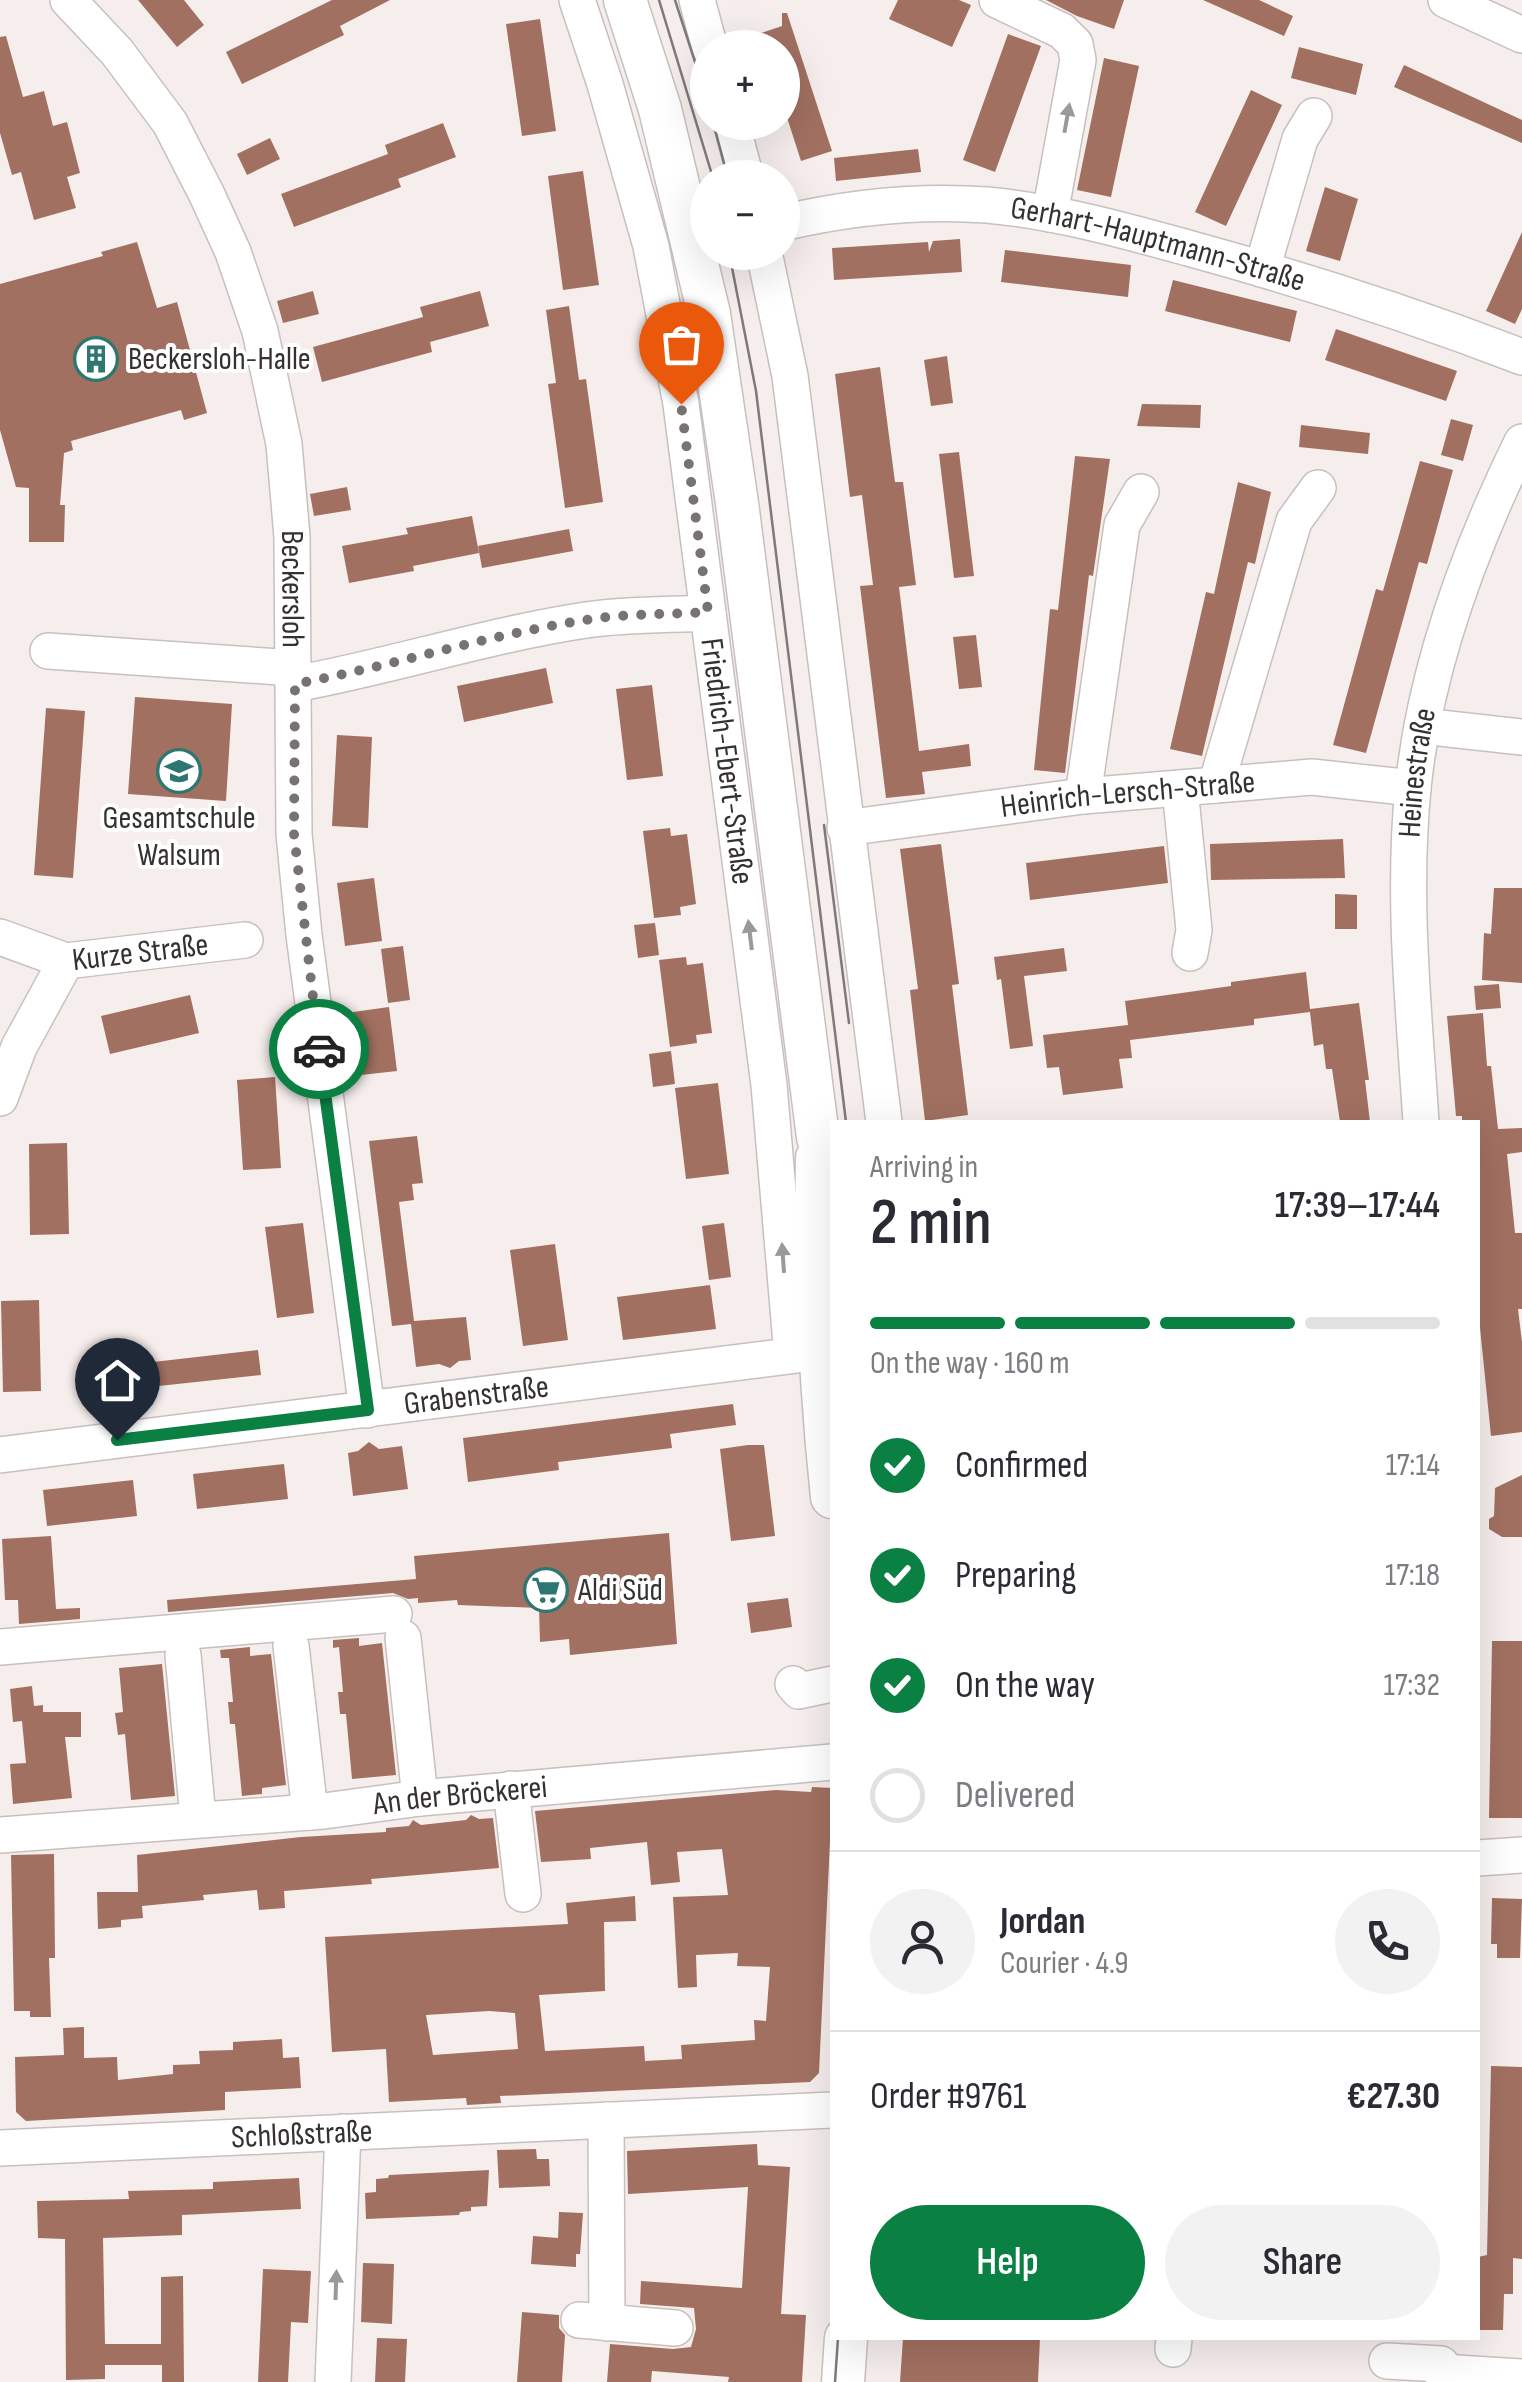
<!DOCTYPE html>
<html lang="en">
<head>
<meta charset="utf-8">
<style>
	body { margin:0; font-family:"Sofia Sans Condensed",sans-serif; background:#f2f2f3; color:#2b2b33; height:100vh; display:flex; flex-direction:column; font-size:38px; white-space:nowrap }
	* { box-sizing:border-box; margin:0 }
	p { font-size:32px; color:#7c7c81 }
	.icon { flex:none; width:55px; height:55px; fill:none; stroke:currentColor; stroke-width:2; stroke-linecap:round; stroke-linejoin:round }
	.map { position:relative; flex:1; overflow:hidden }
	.drawer { position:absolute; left:830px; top:1120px; width:650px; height:1220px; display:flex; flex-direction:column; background:#fff; border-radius:0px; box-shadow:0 10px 40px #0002 }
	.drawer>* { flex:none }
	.fabs { position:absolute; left:690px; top:30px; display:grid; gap:20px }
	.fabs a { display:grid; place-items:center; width:110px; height:110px; border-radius:50%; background:#fff; box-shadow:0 10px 40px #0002; font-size:50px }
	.pin { position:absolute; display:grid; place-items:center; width:85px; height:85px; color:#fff; margin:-102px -42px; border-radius:50% 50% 50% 0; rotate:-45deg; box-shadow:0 0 10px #0007 }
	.pin .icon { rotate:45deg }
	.courier { position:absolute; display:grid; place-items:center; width:100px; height:100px; margin:-50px; border:8px solid #0b8043; border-radius:50%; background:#fff; color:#222; box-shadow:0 2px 12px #0007 }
	.overview em { font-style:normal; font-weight:600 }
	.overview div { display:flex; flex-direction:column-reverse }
	.overview { display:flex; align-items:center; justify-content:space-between; height:170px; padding:0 40px }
	h1 { font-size:65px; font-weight:600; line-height:75px }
	.bar { display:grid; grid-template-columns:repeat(4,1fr); gap:15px 10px; align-content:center; height:120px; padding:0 40px }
	.bar i { height:12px; border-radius:8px; background:#e1e1e2 }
	.bar .selected { background:#0b8043 }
	.bar p { grid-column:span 4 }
	.line { display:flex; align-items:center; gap:25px; padding:0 40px; border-top:2px solid #e1e1e2 }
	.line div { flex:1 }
	.round { display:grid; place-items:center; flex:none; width:105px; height:105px; border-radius:52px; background:#f2f2f3 }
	ol { padding:0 40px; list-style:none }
	li { display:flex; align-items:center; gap:30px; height:110px }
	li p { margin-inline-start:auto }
	li .icon { padding:10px; border-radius:50%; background:#0b8043; color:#fff; stroke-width:4 }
	li:last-child { color:#7c7c81 }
	li i { width:55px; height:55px; border:5px solid #e1e1e2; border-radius:50% }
	.cta { display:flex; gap:20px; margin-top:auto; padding:20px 40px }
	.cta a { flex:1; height:115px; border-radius:60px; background:#0b8043; color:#fff; font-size:40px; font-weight:600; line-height:115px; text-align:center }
	.cta a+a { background:#f2f2f3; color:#2b2b33 }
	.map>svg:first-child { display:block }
	.building { fill:#a17061; fill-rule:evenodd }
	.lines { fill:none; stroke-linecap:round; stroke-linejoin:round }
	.minor-casing { stroke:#c7c0be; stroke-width:38 }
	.major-casing { stroke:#c7c0be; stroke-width:45 }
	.minor { stroke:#fff; stroke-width:35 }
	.major { stroke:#fff; stroke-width:42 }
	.tram { stroke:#7f7a79; stroke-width:2.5 }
	.oneway { fill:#9a9898 }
	.done { stroke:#787372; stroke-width:10; stroke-dasharray:0 18 }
	.route { stroke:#0b8043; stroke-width:12 }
	.labels { text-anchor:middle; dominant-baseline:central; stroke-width:8; stroke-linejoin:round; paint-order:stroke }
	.street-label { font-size:32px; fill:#343130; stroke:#fff }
	.poi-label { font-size:32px; fill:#343130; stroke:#fff; text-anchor:start }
</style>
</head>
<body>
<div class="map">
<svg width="1522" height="2382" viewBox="0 0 1522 2382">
	<rect width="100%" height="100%" fill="#f6eeec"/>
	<!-- building -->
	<path class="building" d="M138 0H184L204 25 177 47Z
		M332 0H390L340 26 344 35 242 84 226 52Z
		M898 0H959L971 5 952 47 889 19Z
		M1046 0H1124L1114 29 1077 16Z
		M1203 0H1259L1293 16 1284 36Z
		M782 13H787L832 151 801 161 782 102V48H731V43L782 26Z
		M540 19 556 131 522 136 506 24Z
		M1008 34 1041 46 995 172 963 160Z
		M6 36 23 97 44 91 53 126 67 122 80 173 67 177 76 208 34 220 21 172 12 175 0 133V37Z
		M1299 47 1363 64 1356 95 1291 78Z
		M1104 58 1139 66 1111 197 1077 190Z
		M1404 65 1522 120V143L1394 87Z
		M1251 90 1282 105 1226 226 1195 212Z
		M443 123 456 157 398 179 401 187 294 227 281 194 388 154 385 145Z
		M270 138 280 159 247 175 237 154Z
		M918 149 921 172 836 181 834 158Z
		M583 171 599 285 563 290 548 176Z
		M1325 187 1358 199 1340 261 1306 251Z
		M1522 232V309L1515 324 1486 311Z
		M960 239 962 272 834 280 832 248 928 242 929 252 933 241Z
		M137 242 157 308 177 302 207 413 184 420 181 410 71 441 73 450 64 453 60 505H65L64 542H29V488L16 487 0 430V284L103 256 101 252Z
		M1005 250 1131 265 1128 297 1001 282Z
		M1173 280 1297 311 1290 342 1165 311Z
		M313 291 319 314 283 323 277 301Z
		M480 291 489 326 430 342 432 352 322 382 313 347 423 317 420 307Z
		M569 306 579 380 586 379 603 502 565 508 548 384 556 383 546 310Z
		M1336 329 1457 371 1446 401 1325 360Z
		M947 356 953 403 931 406 924 360Z
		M880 367 895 482H903L916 585 899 587 919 751 969 744 971 766 922 772 925 794 886 798 860 586 873 585 862 495 850 497 835 374Z
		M1142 404 1201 405 1200 428 1137 426Z
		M1451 419 1473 425 1463 461 1441 455Z
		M1301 425 1370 433 1368 454 1299 447Z
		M959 452 974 576 954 578 939 454Z
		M1075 456 1110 459 1093 576 1089 575 1065 773 1034 770 1050 609 1058 610Z
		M1420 461 1453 470 1427 564 1419 562 1366 753 1333 745 1376 589 1383 591Z
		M1238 482 1271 492 1255 564 1248 562 1202 756 1170 749 1206 592 1214 594Z
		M347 487 351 510 314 516 310 494Z
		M472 516 479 553 413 566 414 571 349 583 342 546 408 534 406 528Z
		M569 529 573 551 482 568 478 546Z
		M976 635 982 687 959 689 953 637Z
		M546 668 553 703 464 722 457 686Z
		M652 685 663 776 627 780 616 689Z
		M135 697 232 704 226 801 128 794Z
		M46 708 85 711 73 878 34 875Z
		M337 735 372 737 368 828 332 826Z
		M670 828 671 836 687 834 696 904 680 907 681 915 654 918 643 831Z
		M1343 839 1345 878 1211 880 1210 844Z
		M941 844 959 984 952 985 968 1115 925 1121 910 990 918 989 900 849Z
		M1164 846 1168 883 1030 900 1026 863Z
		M374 878 382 941 345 946 337 883Z
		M1494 888H1522V983L1482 980 1484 933 1491 934Z
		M1335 894 1357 895V929H1335Z
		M655 923 659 955 638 958 634 925Z
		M403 946 410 1000 388 1003 381 949Z
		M1064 948 1067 971 1024 976 1033 1046 1010 1049 1001 979 997 980 994 957Z
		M686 957 687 965 703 963 712 1033 696 1035 697 1043 670 1047 659 960Z
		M1306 972 1310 1009 1359 1003 1369 1080H1365L1370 1122H1340L1332 1069H1326L1323 1044 1314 1046 1310 1012 1254 1019V1025L1130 1040 1132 1058 1119 1059 1123 1088 1063 1095 1059 1067 1047 1068 1043 1035 1128 1025 1125 1001 1231 986V982Z
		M1499 984 1501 1008 1476 1010 1474 986Z
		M190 995 199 1033 110 1054 101 1016Z
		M389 1007 397 1071 361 1075 353 1012Z
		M1483 1013 1487 1066H1491L1498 1129 1522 1128V1152L1507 1154 1515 1233H1522V1309H1518L1522 1342V1432L1491 1436 1478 1308V1122H1462V1116H1456L1447 1016Z
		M671 1051 675 1084 653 1087 649 1054Z
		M275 1077 281 1168 243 1170 237 1080Z
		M718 1083 729 1174 686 1179 675 1088Z
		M417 1136 423 1183 412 1184 414 1200 399 1202 414 1321 466 1317 471 1360 459 1361 450 1368 439 1364 416 1367 411 1324 392 1326 369 1141Z
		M67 1143 69 1234 30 1235 29 1144Z
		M303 1223 314 1313 277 1318 265 1227Z
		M724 1223 731 1277 709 1280 702 1226Z
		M555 1244 568 1340 523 1346 510 1250Z
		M710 1285 716 1329 623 1340 617 1297Z
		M39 1300 41 1391 3 1392 1 1301Z
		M258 1350 261 1375 85 1394 83 1370Z
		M733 1404 736 1425 670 1434 672 1448 558 1462 559 1470 468 1482 463 1438Z
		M369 1442 379 1449 402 1446 408 1489 353 1496 348 1453 358 1451Z
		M748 1445H764L775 1536 731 1541 720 1449Z
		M284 1464 288 1499 197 1509 193 1474Z
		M1522 1475V1537H1502L1489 1529V1519L1494 1516 1495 1488Z
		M133 1480 137 1516 47 1526 43 1490Z
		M669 1533 677 1644 570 1655 569 1639 540 1642 539 1608 458 1605 457 1600 418 1603V1598L408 1599 393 1593 168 1612 167 1600 416 1579 414 1556Z
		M51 1536 56 1609 80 1608V1619L19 1624 18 1600H5L2 1539Z
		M788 1598 792 1627 751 1633 747 1603Z
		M359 1638V1646L382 1643 396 1775 352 1779 346 1714H340L338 1692H343L339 1647 333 1648V1640Z
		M1492 1641H1522V1818H1489Z
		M250 1647V1656L271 1654 286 1785 262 1788V1794L242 1796 235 1724H230L228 1702H233L229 1658H221L220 1650Z
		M162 1664 175 1796 131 1800 125 1734 118 1735 115 1713 123 1712 119 1668Z
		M32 1686 34 1706 43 1705V1712H81V1737H65L72 1798 13 1804 10 1764 26 1763 22 1721 13 1722 10 1689Z
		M812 1787 832 1788V1799L819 2073 810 2082 500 2096 501 2103 467 2105 466 2098 389 2102 386 2049 332 2052 325 1937 568 1924 566 1903 635 1896 636 1921 604 1922 605 1991 539 1995 545 2051 644 2046 645 2061 682 2059 681 2045 755 2040 754 2020 766 2021 770 1967 737 1966 738 1953 696 1955 697 1987 678 1988 673 1897 728 1895 722 1849 677 1852 680 1882 651 1885 647 1842 590 1848 591 1859 541 1862 535 1811 776 1790 811 1792ZM489 2011 515 2013 518 2049 433 2055 426 2015Z
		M471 1815 479 1819 493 1818 499 1868 371 1879 372 1884 284 1891 285 1908 259 1910 257 1890 203 1895 204 1900 142 1906 143 1918 121 1920V1927L98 1929 97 1892H138L137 1855 301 1837 386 1832V1828L409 1826 413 1820 421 1825 466 1820Z
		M54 1854 55 1958H49L51 2017H30V2011H14L11 1855Z
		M1492 1898 1522 1899 1520 1958H1497V1944H1491Z
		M84 2027V2058L117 2057 118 2080 173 2074V2065L200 2064 199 2051 233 2050V2042L282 2039 283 2058 299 2057 301 2088 225 2092V2110L26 2121 16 2112 15 2057 64 2055 63 2028Z
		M1491 2066 1522 2067V2259L1513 2258V2294H1504L1503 2330H1478V2257L1487 2255Z
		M757 2144 758 2165 790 2167 781 2314 806 2315 802 2382H728L729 2377 652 2371 651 2382H607L610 2344 673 2349 691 2347 696 2329 694 2308 640 2304 641 2281 742 2288 748 2187 628 2194 627 2151Z
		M536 2149 537 2159H549L550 2186 499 2188 497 2150Z
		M489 2170 487 2206 471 2207V2211L460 2212 459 2215 366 2219 365 2193 376 2192V2179L388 2178 389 2175Z
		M299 2178 301 2209 182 2215V2235L103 2238 105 2344H161V2277L183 2276 184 2382H162V2365H105V2379L66 2380 65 2239 38 2238 37 2201 129 2199 128 2191 213 2189V2182Z
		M559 2212 583 2213 580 2254H576V2267L531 2264 533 2236 558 2238Z
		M363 2263 394 2264 392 2324 361 2322Z
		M263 2269 311 2271 308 2323 291 2322 288 2382H258Z
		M522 2312 559 2315V2328L565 2335 562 2382H517Z
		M377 2338 407 2339 405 2382H375Z
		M903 2338H1040L1038 2382H900Z"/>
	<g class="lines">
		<!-- minor casing -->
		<g class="minor-casing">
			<g id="minor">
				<path id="s1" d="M68 0 117 52 170 123 207 195 233 252 260 331 284 444 292 537 294 834 304 935 367 1410"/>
				<path id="s2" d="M577 0 605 84 651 246 681 404 769 1085 792 1355"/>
				<path d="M697 0 710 48"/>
				<path d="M997 0 1062 31 1075 44 1078 60 1050 214"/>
				<path d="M1446 0 1522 35"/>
				<path d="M731 122 746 178"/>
				<path id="s3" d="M782 223C850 207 918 200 987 205 1055 211 1123 230 1188 248 1301 279 1413 315 1522 357"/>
				<path d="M764 252 790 376 884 1122"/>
				<path d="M1262 269 1300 139 1314 116"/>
				<path d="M48 651 294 668"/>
				<path d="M295 684C393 666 487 635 586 620 626 614 668 615 708 613"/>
				<path d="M1422 726 1522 737"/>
				<path d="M1216 785 1294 521 1318 488"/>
				<path d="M1180 788 1194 930 1190 953"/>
				<path d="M1083 796 1122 525 1141 492"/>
				<path id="s4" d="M845 828 1083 796 1312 777 1413 788"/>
				<path id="s5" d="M0 937 66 961 245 940"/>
				<path d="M0 1098 19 1047 66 961"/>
				<path id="s6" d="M1421 1122C1414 1012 1402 899 1413 788 1425 668 1469 550 1522 442"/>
				<path id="s7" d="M0 1455 813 1353"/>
				<path d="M403 1638 420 1798"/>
				<path d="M291 1646 310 1812"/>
				<path d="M0 1647 394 1614"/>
				<path d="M183 1655 198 1818"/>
				<path d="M793 1684 799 1691 832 1684"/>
				<path d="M511 1789 523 1894"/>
				<path id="s8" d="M0 1835 324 1811 420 1798 832 1762"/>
				<path d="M1478 1858 1522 1855"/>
				<path d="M606 2120 607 2323"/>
				<path id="s9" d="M0 2148 832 2110"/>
				<path d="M579 2320 675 2328"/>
				<path d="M1173 2349 1174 2338"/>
				<path d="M1387 2361 1441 2364"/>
				<path d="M1441 2372 1522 2377"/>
				<path d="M333 2382 343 2132"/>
			</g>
		</g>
		<!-- major casing -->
		<g class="major-casing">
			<path id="major" d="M625 0 660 109 709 314 737 503 818 1137 832 1188
				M817 1158C815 1272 820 1383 832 1497
				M843 2382 846 2338"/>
		</g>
		<!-- minor -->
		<use href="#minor" class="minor"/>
		<!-- major -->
		<use href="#major" class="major"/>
		<!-- tram -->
		<path class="tram" d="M659 0 713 178
			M675 0 708 102
			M713 122 728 178
			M729 252 756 391 846 1122
			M824 825 849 1023
			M835 2382 838 2338"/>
	</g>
	<!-- one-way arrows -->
	<defs><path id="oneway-solid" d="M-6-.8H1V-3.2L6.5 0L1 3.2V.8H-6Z" transform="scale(2.5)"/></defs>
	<g class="oneway">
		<use href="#oneway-solid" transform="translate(1067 118) rotate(-80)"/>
		<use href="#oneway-solid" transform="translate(750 935) rotate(-97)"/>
		<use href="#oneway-solid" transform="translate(783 1258) rotate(-94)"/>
		<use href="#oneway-solid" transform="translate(336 2285) rotate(-88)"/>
	</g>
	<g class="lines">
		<!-- done -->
		<path class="done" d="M319 1049 294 834 295 684C393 666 487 635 586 620 625 613 668 615 708 612L681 404"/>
		<!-- route -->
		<path class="route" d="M117 1440 368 1410 319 1049"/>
	</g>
	<!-- icons -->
	<defs>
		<g id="building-ring" transform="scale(2.25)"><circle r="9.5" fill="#fff" stroke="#2e7670" stroke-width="1.5"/><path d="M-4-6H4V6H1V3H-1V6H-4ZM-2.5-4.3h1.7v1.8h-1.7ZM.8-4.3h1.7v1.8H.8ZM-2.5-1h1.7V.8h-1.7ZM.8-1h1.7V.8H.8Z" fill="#2e7670"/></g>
		<g id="school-ring" transform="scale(2.25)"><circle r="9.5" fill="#fff" stroke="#2e7670" stroke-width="1.5"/><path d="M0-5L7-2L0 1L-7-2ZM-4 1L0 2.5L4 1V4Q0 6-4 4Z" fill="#2e7670"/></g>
		<g id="supermarket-ring" transform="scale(2.25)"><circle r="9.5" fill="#fff" stroke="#2e7670" stroke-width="1.5"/><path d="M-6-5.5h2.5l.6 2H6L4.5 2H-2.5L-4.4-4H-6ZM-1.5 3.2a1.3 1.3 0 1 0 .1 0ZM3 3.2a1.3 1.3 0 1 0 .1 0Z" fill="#2e7670"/></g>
	</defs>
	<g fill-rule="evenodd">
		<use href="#building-ring" x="96" y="359"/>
		<use href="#school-ring" x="179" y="771"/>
		<use href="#supermarket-ring" x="546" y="1590"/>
	</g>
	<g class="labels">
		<!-- street labels -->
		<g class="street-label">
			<text stroke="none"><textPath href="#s3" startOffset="382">Gerhart-Hauptmann-Straße</textPath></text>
			<text stroke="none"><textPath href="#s1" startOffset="648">Beckersloh</textPath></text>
			<text stroke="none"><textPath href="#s2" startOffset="778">Friedrich-Ebert-Straße</textPath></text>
			<text stroke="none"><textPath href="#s6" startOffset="350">Heinestraße</textPath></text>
			<text stroke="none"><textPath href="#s4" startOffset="285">Heinrich-Lersch-Straße</textPath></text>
			<text stroke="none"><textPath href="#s5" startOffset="145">Kurze Straße</textPath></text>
			<text stroke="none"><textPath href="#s7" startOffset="480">Grabenstraße</textPath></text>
			<text stroke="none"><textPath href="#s8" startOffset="462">An der Bröckerei</textPath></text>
			<text stroke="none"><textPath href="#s9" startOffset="302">Schloßstraße</textPath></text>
		</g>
		<!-- poi labels -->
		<g class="poi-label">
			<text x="128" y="359">Beckersloh-Halle</text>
			<text x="179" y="818" text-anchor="middle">Gesamtschule<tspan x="179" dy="37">Walsum</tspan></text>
			<text x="578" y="1590">Aldi Süd</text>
		</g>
	</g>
</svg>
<div class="fabs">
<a>+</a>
<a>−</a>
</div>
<div class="pin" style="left:681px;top:404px;background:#ea580c"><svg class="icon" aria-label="bag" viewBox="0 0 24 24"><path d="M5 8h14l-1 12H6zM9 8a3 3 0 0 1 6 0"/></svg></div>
<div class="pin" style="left:117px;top:1440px;background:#1f2937"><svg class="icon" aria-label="home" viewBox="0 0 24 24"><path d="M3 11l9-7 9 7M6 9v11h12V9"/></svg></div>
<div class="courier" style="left:319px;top:1049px"><svg class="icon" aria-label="car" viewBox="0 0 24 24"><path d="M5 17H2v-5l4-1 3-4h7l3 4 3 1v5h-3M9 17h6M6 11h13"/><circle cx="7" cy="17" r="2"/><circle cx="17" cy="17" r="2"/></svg></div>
<section class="drawer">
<div class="overview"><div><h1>2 min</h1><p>Arriving in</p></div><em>17:39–17:44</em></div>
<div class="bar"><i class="selected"></i><i class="selected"></i><i class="selected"></i><i></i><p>On the way · 160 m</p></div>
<ol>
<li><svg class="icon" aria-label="check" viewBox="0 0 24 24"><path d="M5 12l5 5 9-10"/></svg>Confirmed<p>17:14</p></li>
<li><svg class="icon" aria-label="check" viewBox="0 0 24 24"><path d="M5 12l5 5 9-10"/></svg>Preparing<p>17:18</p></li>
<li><svg class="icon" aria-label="check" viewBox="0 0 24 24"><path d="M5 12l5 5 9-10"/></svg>On the way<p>17:32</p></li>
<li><i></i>Delivered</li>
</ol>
<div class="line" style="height:180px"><a class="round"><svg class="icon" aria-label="person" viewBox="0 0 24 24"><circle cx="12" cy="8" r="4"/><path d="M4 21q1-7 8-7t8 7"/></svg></a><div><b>Jordan</b><p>Courier · 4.9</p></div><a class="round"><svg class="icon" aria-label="phone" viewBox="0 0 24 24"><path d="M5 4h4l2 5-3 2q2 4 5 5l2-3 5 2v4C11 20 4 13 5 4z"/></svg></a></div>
<div class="line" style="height:130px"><div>Order #9761</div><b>€27.30</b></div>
<div class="cta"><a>Help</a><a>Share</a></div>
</section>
</div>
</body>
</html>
